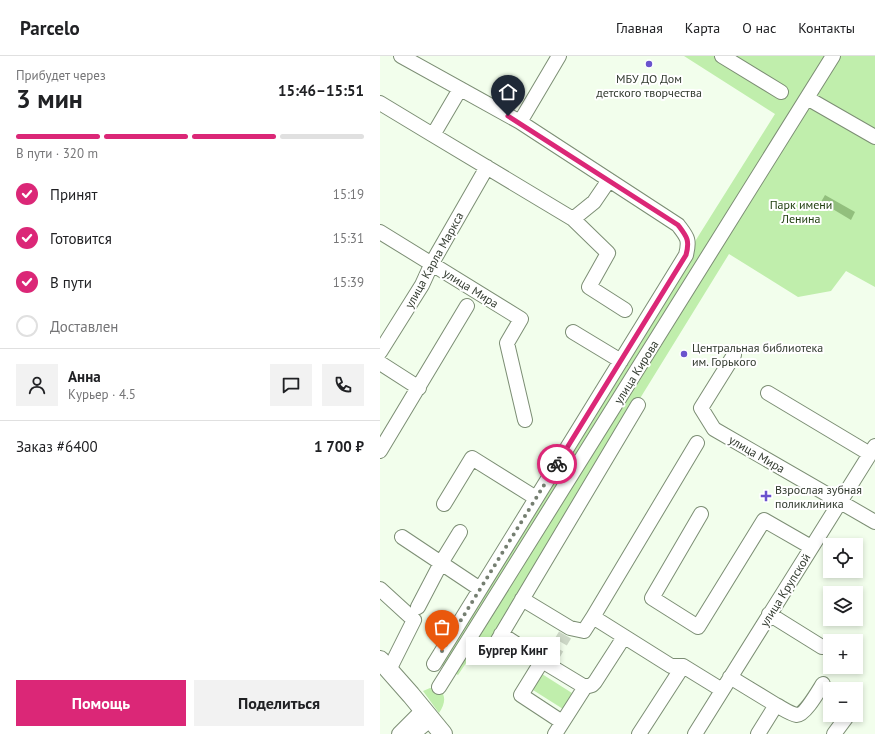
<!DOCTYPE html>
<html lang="ru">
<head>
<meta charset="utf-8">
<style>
	body { margin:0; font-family:"PT Sans",sans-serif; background:#f2f2f2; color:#202124; height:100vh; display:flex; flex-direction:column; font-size:15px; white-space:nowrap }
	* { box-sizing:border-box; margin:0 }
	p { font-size:13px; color:#757577 }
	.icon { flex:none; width:22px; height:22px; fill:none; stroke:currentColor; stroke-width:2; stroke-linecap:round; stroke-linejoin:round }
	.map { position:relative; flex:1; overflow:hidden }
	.sheet { display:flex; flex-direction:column; background:#fff; width:380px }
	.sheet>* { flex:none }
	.tools { position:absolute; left:443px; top:482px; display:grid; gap:8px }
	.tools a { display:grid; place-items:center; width:40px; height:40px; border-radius:0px; background:#fff; box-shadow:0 2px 6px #0003; font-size:20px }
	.pin { position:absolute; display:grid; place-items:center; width:34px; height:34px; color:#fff; margin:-41px -17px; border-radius:50% 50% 50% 0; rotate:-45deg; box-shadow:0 0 4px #0007 }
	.pin .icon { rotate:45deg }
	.courier { position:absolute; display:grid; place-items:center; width:40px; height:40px; margin:-20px; border:3px solid #db2777; border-radius:50%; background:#fff; color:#222; box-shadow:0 1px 5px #0007 }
	.bubble { position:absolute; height:28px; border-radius:0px; background:#fff; box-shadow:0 2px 6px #0003; font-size:13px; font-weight:800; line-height:28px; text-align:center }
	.headline em { font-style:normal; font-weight:800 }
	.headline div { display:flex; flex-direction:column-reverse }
	.headline { display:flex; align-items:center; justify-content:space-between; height:68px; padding:0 16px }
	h1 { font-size:26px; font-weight:800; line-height:30px }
	.bar { display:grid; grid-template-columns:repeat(4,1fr); gap:6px 4px; align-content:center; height:48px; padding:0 16px }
	.bar i { height:5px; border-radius:3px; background:#e0e0e0 }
	.bar .active { background:#db2777 }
	.bar p { grid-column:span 4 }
	.line { display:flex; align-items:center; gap:10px; padding:0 16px; border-top:1px solid #e0e0e0 }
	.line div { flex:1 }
	.round { display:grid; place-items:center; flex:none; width:42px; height:42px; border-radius:0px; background:#f2f2f2 }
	ol { padding:0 16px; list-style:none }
	li { display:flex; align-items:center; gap:12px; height:44px }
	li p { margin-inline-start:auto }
	li .icon { padding:4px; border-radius:50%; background:#db2777; color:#fff; stroke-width:4 }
	li:last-child { color:#757577 }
	li i { width:22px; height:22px; border:2px solid #e0e0e0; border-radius:50% }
	.primary-button { display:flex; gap:8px; margin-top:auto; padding:8px 16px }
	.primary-button a { flex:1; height:46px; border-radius:0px; background:#db2777; color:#fff; font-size:16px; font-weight:800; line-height:46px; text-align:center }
	.primary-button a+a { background:#f2f2f2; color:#202124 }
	header { display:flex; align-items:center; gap:24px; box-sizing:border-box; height:56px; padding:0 20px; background:#fff; border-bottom:1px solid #e0e0e0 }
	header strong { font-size:19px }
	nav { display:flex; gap:22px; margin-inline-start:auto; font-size:14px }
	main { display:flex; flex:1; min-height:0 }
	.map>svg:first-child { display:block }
	.green { fill:#c0eeac }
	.water { fill:#92bf7d }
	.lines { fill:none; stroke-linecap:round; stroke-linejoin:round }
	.minor-tunnel { stroke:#ccd7c6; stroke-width:14; stroke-dasharray:14 7; stroke-linecap:butt }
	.minor-casing { stroke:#7c8e74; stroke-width:16 }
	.major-casing { stroke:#7c8e74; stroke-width:20 }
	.minor { stroke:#fff; stroke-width:14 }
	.major { stroke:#fff; stroke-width:18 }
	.done { stroke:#757f71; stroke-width:4; stroke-dasharray:0 7.2 }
	.route { stroke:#db2777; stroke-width:5 }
	.poi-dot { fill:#6a53cd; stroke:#fff; stroke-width:1.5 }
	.labels { text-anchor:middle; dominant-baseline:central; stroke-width:4; stroke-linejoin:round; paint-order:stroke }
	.poi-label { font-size:12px; fill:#323a2f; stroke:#fff; text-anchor:start }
	.park-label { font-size:12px; fill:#213f11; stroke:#fff }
	.street-label { font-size:12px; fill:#323a2f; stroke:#fff }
</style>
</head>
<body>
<header>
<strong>Parcelo</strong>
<nav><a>Главная</a><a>Карта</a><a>О нас</a><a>Контакты</a></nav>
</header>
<main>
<section class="sheet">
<div class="headline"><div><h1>3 мин</h1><p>Прибудет через</p></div><em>15:46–15:51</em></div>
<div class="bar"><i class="active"></i><i class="active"></i><i class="active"></i><i></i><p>В пути · 320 m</p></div>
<ol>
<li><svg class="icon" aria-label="check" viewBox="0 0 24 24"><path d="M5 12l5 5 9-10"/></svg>Принят<p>15:19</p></li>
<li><svg class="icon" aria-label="check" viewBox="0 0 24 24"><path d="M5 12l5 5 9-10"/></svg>Готовится<p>15:31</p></li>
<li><svg class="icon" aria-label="check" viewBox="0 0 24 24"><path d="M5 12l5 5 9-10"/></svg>В пути<p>15:39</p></li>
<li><i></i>Доставлен</li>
</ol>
<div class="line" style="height:72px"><a class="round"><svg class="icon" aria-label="person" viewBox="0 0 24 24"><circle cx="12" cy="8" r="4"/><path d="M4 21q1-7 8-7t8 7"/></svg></a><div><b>Анна</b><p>Курьер · 4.5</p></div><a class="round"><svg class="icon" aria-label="chat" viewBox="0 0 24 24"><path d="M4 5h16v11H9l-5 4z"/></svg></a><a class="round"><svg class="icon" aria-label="phone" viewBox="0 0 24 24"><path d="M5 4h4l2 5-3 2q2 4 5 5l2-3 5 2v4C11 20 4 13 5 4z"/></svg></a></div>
<div class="line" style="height:52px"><div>Заказ #6400</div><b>1 700 ₽</b></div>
<div class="primary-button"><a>Помощь</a><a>Поделиться</a></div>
</section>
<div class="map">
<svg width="495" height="678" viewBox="0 0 495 678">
	<rect width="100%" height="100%" fill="#f2feec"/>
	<!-- green -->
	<path class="green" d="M304 0H495V231L466 215 451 235 418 241 349 198 97 607 88 604 78 619 58 607 319 179 395 58Z
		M162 618 192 637 183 653 153 634Z
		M50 632C67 632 67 646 59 657L43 635Z"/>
	<!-- water -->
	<path class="water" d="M445 139 475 156 471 164 441 146Z"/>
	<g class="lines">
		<!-- minor-tunnel -->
		<path class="minor-tunnel" d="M170 604 185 579"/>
		<!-- minor casing -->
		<g class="minor-casing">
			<path id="minor" d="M21 0 140 66 298 169C307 181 310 183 306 199L54 608
				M342 0 401 36
				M80 33 53 79 193 163 214 146 229 124
				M427 42 495 81
				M0 47 53 79
				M140 66 179 0
				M193 163 228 197 209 231 245 254
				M0 176 141 263 127 287 145 364
				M193 276 241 305
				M0 296 42 229 52 207 107 111
				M354 299 321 352 334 373 495 466
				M0 307 39 332
				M388 337 490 398
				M0 395 87 250
				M64 448 92 402 156 442
				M321 458 272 542 318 571 384 464 431 491
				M22 481 100 533
				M0 533 34 564 9 614
				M142 543 190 572 204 575 213 561 291 610H303L342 634
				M38 551 61 507 80 476
				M389 558 442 591
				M213 561 317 387
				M121 578 167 608 168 606
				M115 589 258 349
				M162 605 141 639 182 666
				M167 608 205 631 175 678
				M350 621 396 649 378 678
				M59 631 453 0
				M205 631 212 629 215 626 244 581
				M396 649C402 652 410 658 417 659 425 659 439 634 443 628
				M19 678 43 654
				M33 678 51 663
				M259 678 303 610
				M315 678 495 390
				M454 678 468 659"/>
		</g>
		<!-- major casing -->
		<g class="major-casing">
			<path id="major" d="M0 604 31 639 63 678"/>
		</g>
		<!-- minor -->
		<use href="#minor" class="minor"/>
		<!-- major -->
		<use href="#major" class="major"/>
	</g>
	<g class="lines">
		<!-- done -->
		<path class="done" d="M62 595 177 408"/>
		<!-- route -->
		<path class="route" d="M128 60 298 169C307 181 310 184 306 199L177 408"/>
	</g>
	<!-- markers -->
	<g class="poi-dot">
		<circle cx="269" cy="8" r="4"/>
		<circle cx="304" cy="298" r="4"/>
		<path d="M384 434h4v4h4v4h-4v4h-4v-4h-4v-4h4z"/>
	</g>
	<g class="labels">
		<!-- poi labels -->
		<g class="poi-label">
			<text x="269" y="22" text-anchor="middle">МБУ ДО Дом<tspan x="269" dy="14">детского творчества</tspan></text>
			<text x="312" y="291">Центральная библиотека<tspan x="312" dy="14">им. Горького</tspan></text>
			<text x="395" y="433">Взрослая зубная<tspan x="395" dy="14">поликлиника</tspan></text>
		</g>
		<!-- park labels -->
		<g class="park-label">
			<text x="421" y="148">Парк имени<tspan x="421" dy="14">Ленина</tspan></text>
		</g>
		<!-- street labels -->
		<g class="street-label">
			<text transform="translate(54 204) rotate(-61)">улица Карла Маркса</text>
			<text transform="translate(91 232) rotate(32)">улица Мира</text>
			<text transform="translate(256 316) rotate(-58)">улица Кирова</text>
			<text transform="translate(377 398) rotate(30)">улица Мира</text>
			<text transform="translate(405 534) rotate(-58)">улица Крупской</text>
		</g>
	</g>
</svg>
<div class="tools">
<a><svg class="icon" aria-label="locate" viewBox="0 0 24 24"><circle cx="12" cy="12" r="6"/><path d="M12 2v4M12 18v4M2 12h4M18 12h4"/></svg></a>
<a><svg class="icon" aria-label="layers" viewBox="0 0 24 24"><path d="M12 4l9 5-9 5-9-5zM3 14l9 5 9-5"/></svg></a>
<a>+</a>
<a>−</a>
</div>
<div class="pin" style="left:62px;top:595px;background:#ea580c"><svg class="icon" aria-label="bag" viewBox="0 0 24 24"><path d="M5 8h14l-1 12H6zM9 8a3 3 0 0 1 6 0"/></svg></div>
<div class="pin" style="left:128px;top:60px;background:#1f2937"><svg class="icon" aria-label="home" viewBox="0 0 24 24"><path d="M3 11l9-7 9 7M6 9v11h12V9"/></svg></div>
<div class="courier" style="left:177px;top:408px"><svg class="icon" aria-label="bike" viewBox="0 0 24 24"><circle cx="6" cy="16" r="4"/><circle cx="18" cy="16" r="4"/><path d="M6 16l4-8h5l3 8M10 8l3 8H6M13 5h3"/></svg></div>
<div class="bubble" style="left:86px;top:581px;width:94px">Бургер Кинг</div>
</div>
</main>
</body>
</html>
